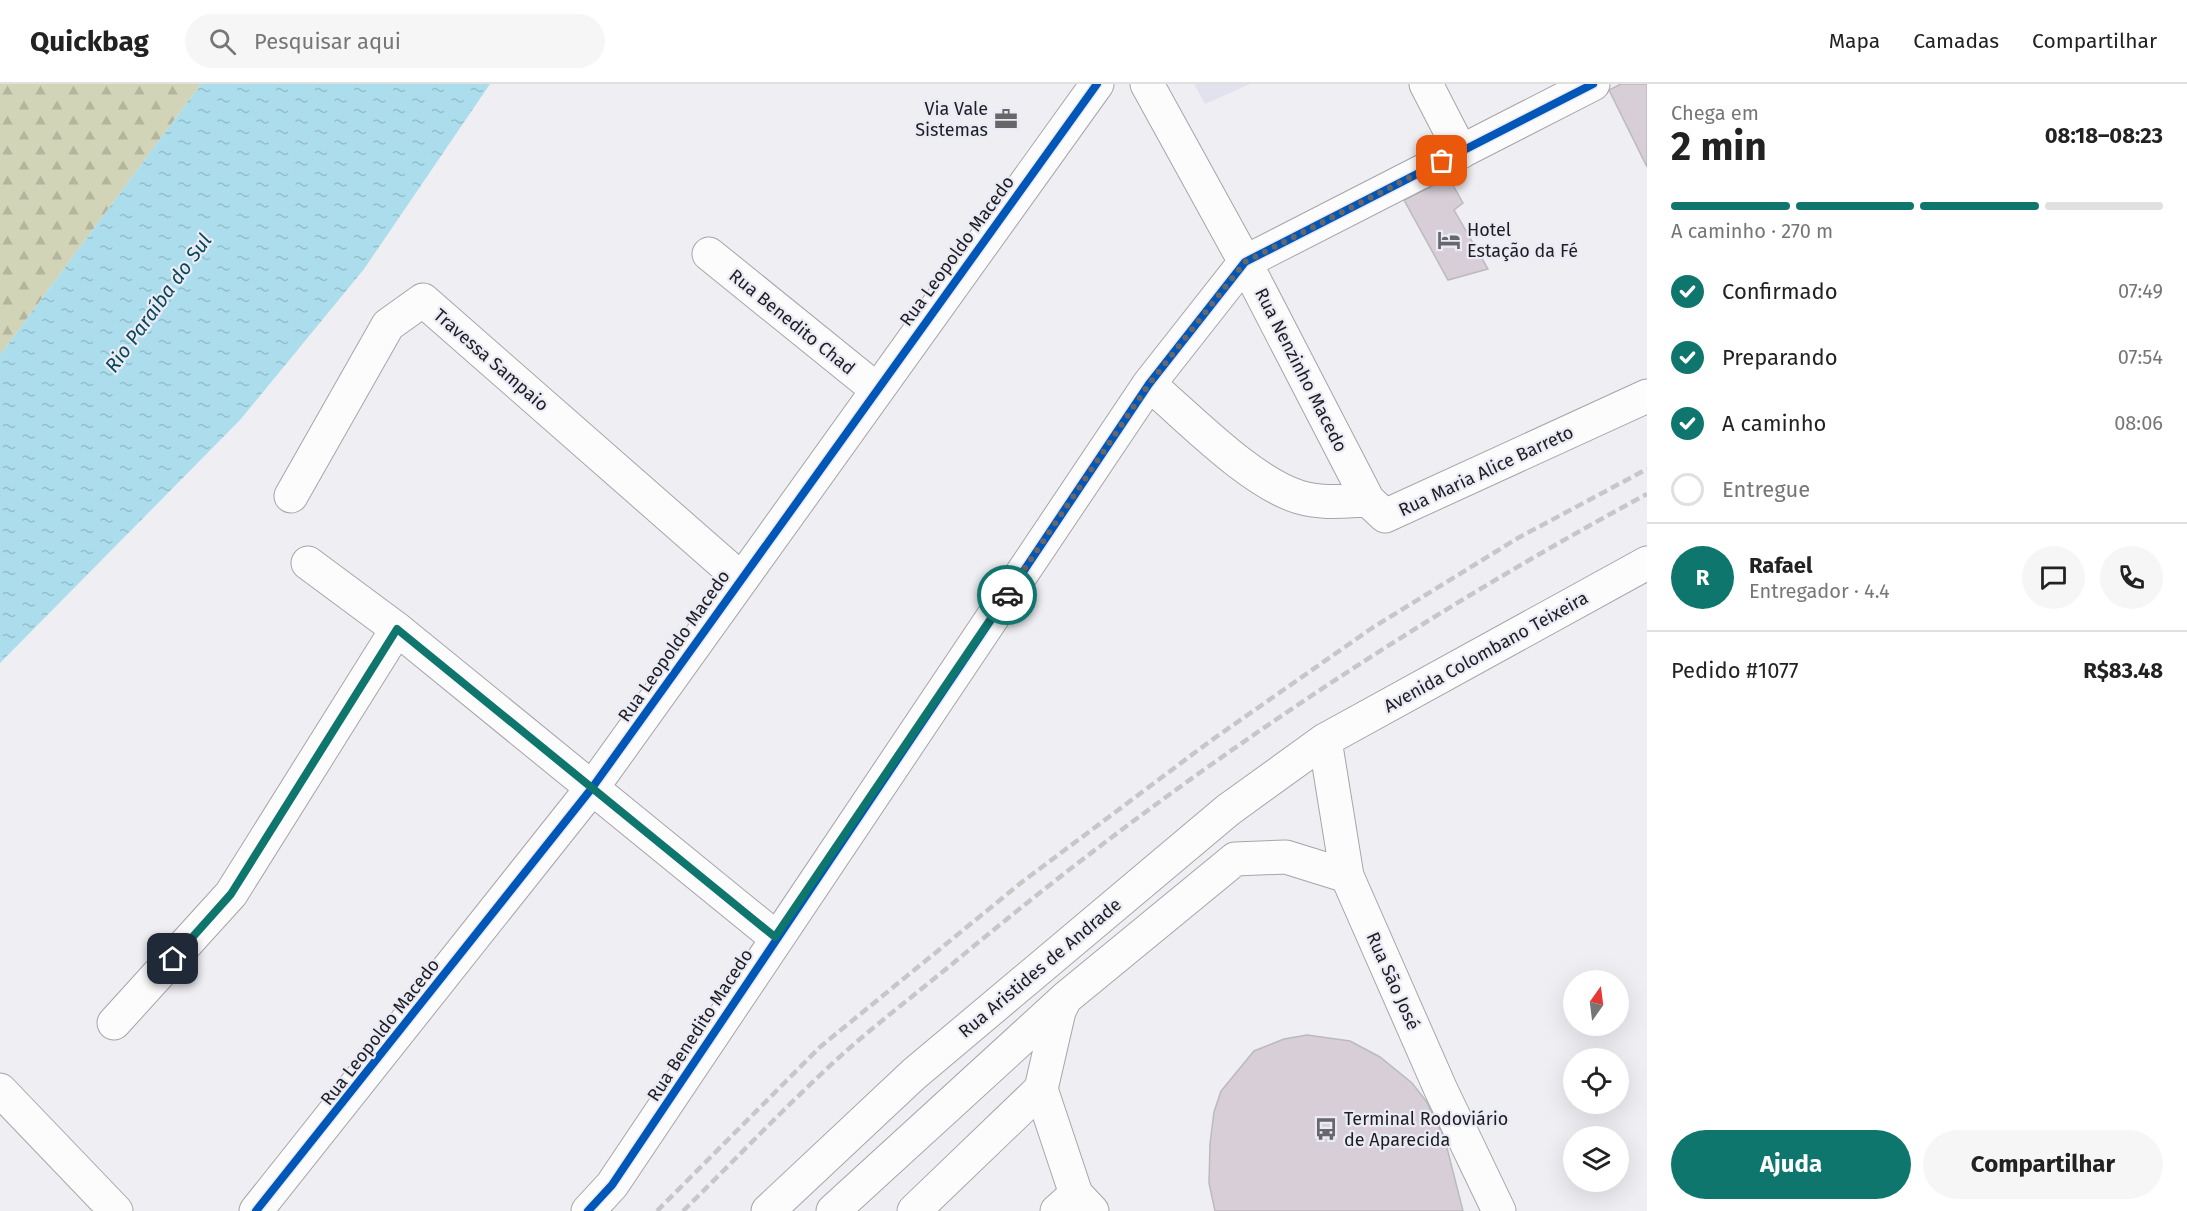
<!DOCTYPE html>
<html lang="pt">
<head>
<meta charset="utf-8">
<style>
	body { margin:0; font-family:"Fira Sans",sans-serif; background:#f6f6f6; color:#222; height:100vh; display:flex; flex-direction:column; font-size:22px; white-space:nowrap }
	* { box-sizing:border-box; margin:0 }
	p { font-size:20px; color:#767676 }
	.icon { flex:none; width:33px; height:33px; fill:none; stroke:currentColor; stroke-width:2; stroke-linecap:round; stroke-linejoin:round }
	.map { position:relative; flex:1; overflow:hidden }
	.drawer { display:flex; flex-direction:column; background:#fff; width:540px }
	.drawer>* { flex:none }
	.needle { width:39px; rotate:14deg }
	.controls { position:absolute; left:1563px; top:886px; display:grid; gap:12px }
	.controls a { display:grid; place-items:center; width:66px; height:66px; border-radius:50%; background:#fff; box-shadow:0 6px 24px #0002; font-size:30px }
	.pin { position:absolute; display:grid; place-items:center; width:51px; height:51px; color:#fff; margin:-26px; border-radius:12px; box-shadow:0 3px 9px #0006 }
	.courier { position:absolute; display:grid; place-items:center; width:60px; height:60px; margin:-30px; border:4px solid #0f766e; border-radius:50%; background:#fff; color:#222; box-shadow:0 2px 8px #0007 }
	.overview em { font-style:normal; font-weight:700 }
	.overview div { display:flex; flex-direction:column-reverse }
	.overview { display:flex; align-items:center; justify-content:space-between; height:102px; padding:0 24px }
	h1 { font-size:39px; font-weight:700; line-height:45px }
	.bar { display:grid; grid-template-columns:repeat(4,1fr); gap:9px 6px; align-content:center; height:72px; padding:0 24px }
	.bar i { height:8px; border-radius:4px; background:#e0e0e0 }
	.bar .current { background:#0f766e }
	.bar p { grid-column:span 4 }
	.line { display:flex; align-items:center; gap:15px; padding:0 24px; border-top:2px solid #e0e0e0 }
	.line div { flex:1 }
	.round { display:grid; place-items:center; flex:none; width:63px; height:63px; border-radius:32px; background:#f6f6f6 }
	ol { padding:0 24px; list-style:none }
	li { display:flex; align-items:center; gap:18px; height:66px }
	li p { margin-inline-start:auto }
	li .icon { padding:6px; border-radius:50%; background:#0f766e; color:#fff; stroke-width:4 }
	li:last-child { color:#767676 }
	li i { width:33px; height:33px; border:3px solid #e0e0e0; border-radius:50% }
	.primary-button { display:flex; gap:12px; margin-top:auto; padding:12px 24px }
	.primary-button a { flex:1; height:69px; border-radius:36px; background:#0f766e; color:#fff; font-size:24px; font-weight:700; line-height:69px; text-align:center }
	.primary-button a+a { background:#f6f6f6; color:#222 }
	header { display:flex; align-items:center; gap:36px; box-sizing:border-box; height:84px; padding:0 30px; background:#fff; border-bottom:2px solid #e0e0e0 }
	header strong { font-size:28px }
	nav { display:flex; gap:33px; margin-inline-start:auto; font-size:21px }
	.search { width:420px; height:54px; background:#f6f6f6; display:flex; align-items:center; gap:15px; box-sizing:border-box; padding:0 21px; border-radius:33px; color:#767676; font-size:22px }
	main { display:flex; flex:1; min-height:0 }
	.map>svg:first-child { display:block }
	.built { fill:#e2e2ee }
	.forest { fill:url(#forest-firs) }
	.water { fill:url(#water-ripples) }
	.building { fill:#d7ced8; stroke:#bbbabd; stroke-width:1.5 }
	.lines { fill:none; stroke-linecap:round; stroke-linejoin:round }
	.street-casing { stroke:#a5a5aa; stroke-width:35 }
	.secondary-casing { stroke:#a5a5aa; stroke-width:35 }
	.street { stroke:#fcfcfd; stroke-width:33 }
	.secondary { stroke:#fcfcfd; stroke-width:33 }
	.rail { stroke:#c7c7c8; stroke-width:4.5; stroke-dasharray:9 4.5; stroke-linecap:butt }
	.cycleway-casing { stroke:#ebebf6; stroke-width:11 }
	.cycleway { stroke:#0057b8; stroke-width:8 }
	.done { stroke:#67666a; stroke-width:6; stroke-dasharray:0 10.8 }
	.route { stroke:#0f766e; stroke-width:8 }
	.labels { text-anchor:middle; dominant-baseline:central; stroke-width:4.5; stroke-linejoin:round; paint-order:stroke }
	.poi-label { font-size:18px; fill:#1e1d21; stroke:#ebebf6; text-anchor:start }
	.street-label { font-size:18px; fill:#1e1d21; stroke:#ebebf6 }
	.water-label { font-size:20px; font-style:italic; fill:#074856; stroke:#ebebf6 }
</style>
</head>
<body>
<header>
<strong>Quickbag</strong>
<div class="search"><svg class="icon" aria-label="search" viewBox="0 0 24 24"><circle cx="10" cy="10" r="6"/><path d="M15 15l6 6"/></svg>Pesquisar aqui</div>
<nav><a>Mapa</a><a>Camadas</a><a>Compartilhar</a></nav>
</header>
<main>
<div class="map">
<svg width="1647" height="1127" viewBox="0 0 1647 1127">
	<defs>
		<pattern id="forest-firs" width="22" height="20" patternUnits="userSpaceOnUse" patternTransform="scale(1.5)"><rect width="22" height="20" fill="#d1d4b7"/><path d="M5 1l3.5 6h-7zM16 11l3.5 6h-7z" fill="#b3b69d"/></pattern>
		<pattern id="water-ripples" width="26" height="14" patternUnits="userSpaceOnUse" patternTransform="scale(1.5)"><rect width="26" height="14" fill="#acddec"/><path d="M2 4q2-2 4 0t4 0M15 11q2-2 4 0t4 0" fill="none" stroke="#94bdca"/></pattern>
	</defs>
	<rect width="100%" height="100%" fill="#eeeef3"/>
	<!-- built -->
	<path class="built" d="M1194 0H1250L1205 20Z"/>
	<!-- forest -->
	<path class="forest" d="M0 0H201L0 271Z"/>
	<!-- water -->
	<path class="water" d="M201 0H490L364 185 240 336 0 579V271Z"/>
	<!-- building -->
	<path class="building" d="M1621 0H1647V83L1609 6Z
		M1449 94 1463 119 1454 126 1488 185 1448 196 1404 116Z
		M1307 951 1350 957 1380 973 1412 999 1426 1017 1445 1056 1463 1127H1215L1209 1099 1210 1060 1214 1028 1221 1007 1254 967 1284 955Z"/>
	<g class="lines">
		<!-- street casing -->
		<g class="street-casing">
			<path id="street" d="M1147 0 1245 178 1368 416
				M1426 0 1461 68
				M709 170 876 305
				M1149 300C1189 334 1250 398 1299 413 1322 420 1344 417 1368 416L1385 432 1647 312
				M291 412 388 241 423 216 740 494
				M308 479 397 545 775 853
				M114 939 231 810 397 545
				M0 1006 116 1127
				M256 1127 592 704 1097 0
				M588 1127 612 1101 1149 300 1245 178 1593 0
				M914 1127 1041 1005
				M1057 1127 1076 1110"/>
		</g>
		<!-- secondary casing -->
		<g class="secondary-casing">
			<path id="secondary" d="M1325 656 1347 792 1441 1006 1499 1127
				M1064 917 1059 927 1041 1005 1076 1110 1092 1127
				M768 1127 914 990 1228 726 1325 656 1647 479
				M833 1127 1067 913 1235 775 1286 773 1347 792"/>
		</g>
		<!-- street -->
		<use href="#street" class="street"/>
		<!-- secondary -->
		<use href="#secondary" class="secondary"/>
		<!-- rail -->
		<path class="rail" d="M657 1127 820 963 1022 798 1209 658 1372 544 1518 454 1647 385
			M683 1127C733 1078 782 1026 834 978 871 944 912 913 951 881 1166 701 1401 543 1647 410"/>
		<!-- cycleway casing -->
		<g class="cycleway-casing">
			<path id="cycleway" d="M256 1127 592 704 1097 0
				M588 1127 612 1101 1149 300 1245 178 1593 0"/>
		</g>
		<!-- cycleway -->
		<use href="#cycleway" class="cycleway"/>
	</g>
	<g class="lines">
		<!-- done -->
		<path class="done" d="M1007 511 1149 300 1245 178 1442 77"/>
		<!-- route -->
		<path class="route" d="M173 875 231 810 397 545 775 853 1007 511"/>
	</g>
	<!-- icons -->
	<defs>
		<g id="office-bare" transform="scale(1.8)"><path d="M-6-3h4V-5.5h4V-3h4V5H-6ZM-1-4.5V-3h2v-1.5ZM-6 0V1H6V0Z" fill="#67666a" stroke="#ebebf6" stroke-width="2.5" paint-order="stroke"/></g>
		<g id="hotel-bare" transform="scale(1.8)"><path d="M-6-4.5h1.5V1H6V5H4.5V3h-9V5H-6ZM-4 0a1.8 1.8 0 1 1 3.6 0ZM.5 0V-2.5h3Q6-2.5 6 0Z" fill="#67666a" stroke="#ebebf6" stroke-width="2.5" paint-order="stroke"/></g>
		<g id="bus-bare" transform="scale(1.8)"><path d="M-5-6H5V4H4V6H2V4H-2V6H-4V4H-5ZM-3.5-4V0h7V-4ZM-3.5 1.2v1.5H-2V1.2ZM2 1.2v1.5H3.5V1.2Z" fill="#67666a" stroke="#ebebf6" stroke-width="2.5" paint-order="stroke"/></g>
	</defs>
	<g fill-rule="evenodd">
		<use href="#office-bare" x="1006" y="35"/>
		<use href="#hotel-bare" x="1449" y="156"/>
		<use href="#bus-bare" x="1326" y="1045"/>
	</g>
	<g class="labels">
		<!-- poi labels -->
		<g class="poi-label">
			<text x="988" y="25" text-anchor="end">Via Vale<tspan x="988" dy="21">Sistemas</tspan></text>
			<text x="1467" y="146">Hotel<tspan x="1467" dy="21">Estação da Fé</tspan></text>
			<text x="1344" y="1035">Terminal Rodoviário<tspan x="1344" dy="21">de Aparecida</tspan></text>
		</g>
		<!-- street labels -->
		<g class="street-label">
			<text transform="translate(957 167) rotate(-54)">Rua Leopoldo Macedo</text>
			<text transform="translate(792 238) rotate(39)">Rua Benedito Chad</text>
			<text transform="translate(491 276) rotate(41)">Travessa Sampaio</text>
			<text transform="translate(1301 286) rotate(63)">Rua Nenzinho Macedo</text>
			<text transform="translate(1486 387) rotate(-25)">Rua Maria Alice Barreto</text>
			<text transform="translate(674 562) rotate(-55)">Rua Leopoldo Macedo</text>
			<text transform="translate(1486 568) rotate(-29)">Avenida Colombano Teixeira</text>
			<text transform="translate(1040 884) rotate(-40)">Rua Aristides de Andrade</text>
			<text transform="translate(1393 897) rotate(66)">Rua São José</text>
			<text transform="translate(700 941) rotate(-57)">Rua Benedito Macedo</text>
			<text transform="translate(380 948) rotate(-52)">Rua Leopoldo Macedo</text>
		</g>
		<!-- water labels -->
		<g class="water-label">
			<text transform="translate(158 219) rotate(-54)">Rio Paraíba do Sul</text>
		</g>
	</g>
</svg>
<div class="controls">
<a><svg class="needle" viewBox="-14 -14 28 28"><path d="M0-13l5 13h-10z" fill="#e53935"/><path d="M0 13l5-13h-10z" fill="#767676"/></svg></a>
<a><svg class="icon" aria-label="locate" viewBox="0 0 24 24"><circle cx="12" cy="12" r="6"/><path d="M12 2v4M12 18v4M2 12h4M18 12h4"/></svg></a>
<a><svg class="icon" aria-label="layers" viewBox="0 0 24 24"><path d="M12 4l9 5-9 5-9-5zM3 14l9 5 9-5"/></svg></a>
</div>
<div class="pin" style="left:1442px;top:77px;background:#ea580c"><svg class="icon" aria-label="bag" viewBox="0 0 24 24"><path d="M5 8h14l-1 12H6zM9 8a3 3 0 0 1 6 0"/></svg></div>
<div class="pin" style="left:173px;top:875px;background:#1f2937"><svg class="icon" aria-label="home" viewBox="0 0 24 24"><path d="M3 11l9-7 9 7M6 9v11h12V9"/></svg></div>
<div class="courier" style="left:1007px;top:511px"><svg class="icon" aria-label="car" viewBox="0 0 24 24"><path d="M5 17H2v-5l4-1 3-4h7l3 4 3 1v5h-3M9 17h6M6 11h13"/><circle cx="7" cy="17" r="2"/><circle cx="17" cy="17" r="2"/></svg></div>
</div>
<section class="drawer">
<div class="overview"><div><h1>2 min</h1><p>Chega em</p></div><em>08:18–08:23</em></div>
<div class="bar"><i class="current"></i><i class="current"></i><i class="current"></i><i></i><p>A caminho · 270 m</p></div>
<ol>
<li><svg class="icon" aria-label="check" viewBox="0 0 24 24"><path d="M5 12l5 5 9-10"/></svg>Confirmado<p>07:49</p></li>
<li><svg class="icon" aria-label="check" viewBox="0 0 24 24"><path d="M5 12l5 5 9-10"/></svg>Preparando<p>07:54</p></li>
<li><svg class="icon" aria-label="check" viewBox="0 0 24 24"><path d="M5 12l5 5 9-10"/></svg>A caminho<p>08:06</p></li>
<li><i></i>Entregue</li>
</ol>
<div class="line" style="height:108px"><b class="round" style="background:#0f766e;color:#fff">R</b><div><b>Rafael</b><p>Entregador · 4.4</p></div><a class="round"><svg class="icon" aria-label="chat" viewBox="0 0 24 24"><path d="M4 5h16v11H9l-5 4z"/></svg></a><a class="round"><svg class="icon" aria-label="phone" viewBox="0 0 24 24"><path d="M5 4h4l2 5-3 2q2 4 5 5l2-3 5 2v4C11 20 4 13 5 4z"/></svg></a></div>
<div class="line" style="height:78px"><div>Pedido #1077</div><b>R$83.48</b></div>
<div class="primary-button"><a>Ajuda</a><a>Compartilhar</a></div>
</section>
</main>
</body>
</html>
